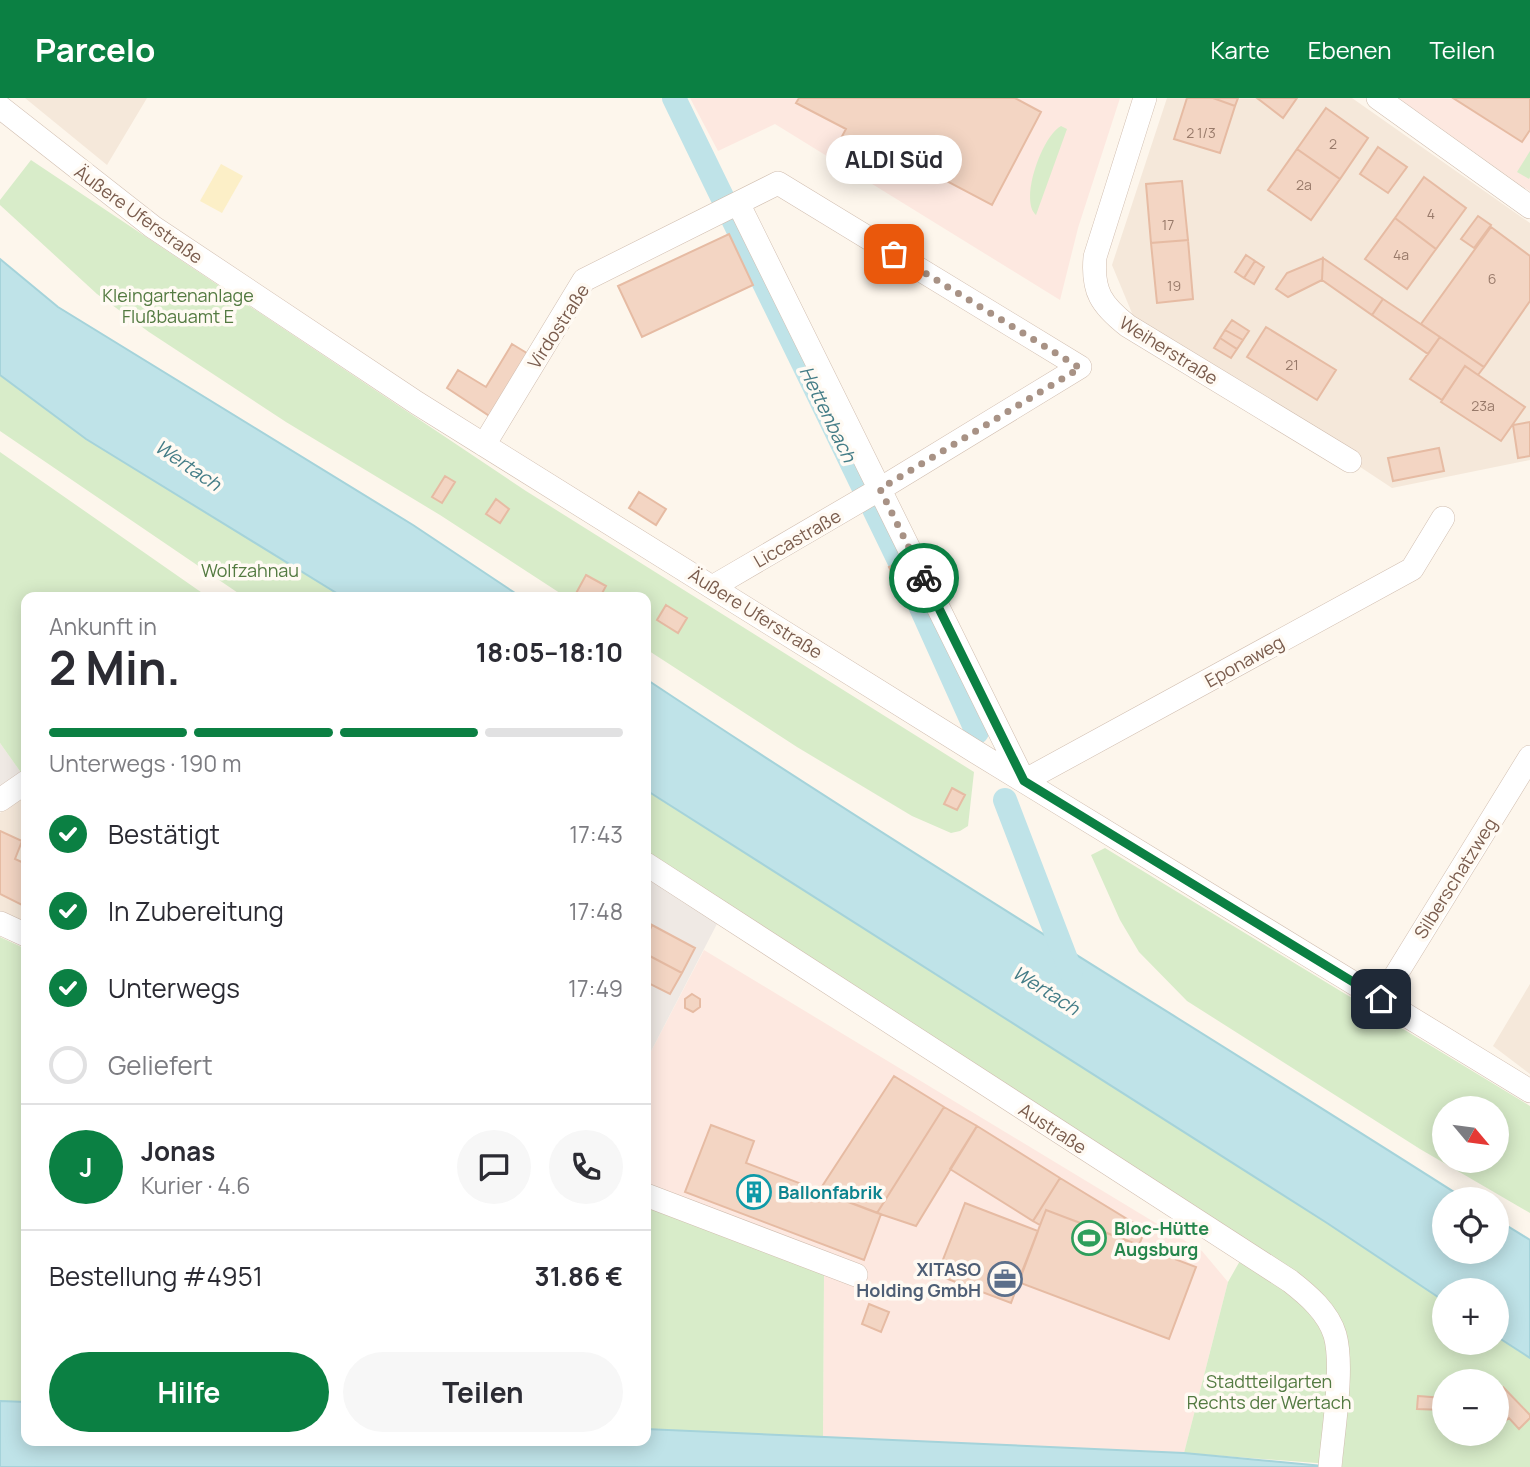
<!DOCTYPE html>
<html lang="de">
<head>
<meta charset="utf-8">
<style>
	body { margin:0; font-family:Manrope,sans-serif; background:#f7f7f7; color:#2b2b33; height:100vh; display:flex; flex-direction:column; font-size:26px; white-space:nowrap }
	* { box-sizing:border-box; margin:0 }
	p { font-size:23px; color:#7c7c81 }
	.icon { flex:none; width:38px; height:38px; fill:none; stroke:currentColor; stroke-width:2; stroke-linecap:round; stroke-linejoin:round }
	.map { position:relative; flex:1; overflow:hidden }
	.side { position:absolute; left:21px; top:494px; width:630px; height:854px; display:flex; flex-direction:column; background:#fff; border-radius:14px; box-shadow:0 4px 18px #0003 }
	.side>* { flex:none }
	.needle { width:46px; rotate:119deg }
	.buttons { position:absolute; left:1432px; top:998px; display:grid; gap:14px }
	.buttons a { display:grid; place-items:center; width:77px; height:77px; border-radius:50%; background:#fff; box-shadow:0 4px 18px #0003; font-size:35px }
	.pin { position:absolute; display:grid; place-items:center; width:60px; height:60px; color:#fff; margin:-30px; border-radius:14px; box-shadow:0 4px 10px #0006 }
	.courier { position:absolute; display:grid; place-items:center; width:70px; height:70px; margin:-35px; border:5px solid #0b8043; border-radius:50%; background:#fff; color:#222; box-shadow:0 2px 9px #0007 }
	.bubble { position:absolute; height:49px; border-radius:24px; background:#fff; box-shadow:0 4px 18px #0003; font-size:23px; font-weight:700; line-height:49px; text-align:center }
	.overview em { font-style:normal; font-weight:700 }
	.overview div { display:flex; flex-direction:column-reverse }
	.overview { display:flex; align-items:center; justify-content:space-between; height:119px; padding:0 28px }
	h1 { font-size:46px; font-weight:700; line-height:52px }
	.bar { display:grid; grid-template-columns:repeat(4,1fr); gap:10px 7px; align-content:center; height:84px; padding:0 28px }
	.bar i { height:9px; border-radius:5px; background:#e1e1e2 }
	.bar .active { background:#0b8043 }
	.bar p { grid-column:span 4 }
	.line { display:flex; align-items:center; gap:18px; padding:0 28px; border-top:2px solid #e1e1e2 }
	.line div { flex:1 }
	.round { display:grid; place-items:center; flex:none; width:74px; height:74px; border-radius:37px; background:#f7f7f7 }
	ol { padding:0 28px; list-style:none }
	li { display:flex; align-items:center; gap:21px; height:77px }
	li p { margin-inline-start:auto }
	li .icon { padding:7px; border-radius:50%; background:#0b8043; color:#fff; stroke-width:4 }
	li:last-child { color:#7c7c81 }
	li i { width:38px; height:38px; border:4px solid #e1e1e2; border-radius:50% }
	.primary-button { display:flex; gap:14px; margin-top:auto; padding:14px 28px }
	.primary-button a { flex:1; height:80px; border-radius:42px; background:#0b8043; color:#fff; font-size:28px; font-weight:700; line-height:80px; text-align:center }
	.primary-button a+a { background:#f7f7f7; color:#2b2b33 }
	header { display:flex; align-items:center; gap:42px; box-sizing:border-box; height:98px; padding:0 35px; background:#0b8043; color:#fff }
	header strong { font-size:33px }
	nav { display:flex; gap:38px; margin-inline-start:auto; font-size:24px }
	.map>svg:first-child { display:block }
	.residential { fill:#f5e8da }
	.commercial { fill:#fde8e0 }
	.industrial { fill:#efe9e4 }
	.green { fill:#d8ecc9; fill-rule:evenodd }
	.sand { fill:#fcefc7 }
	.water { fill:#bfe3e8; stroke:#a5d3da; stroke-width:2 }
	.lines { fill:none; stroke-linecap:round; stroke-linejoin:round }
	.canal { stroke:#bfe3e8; stroke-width:24 }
	.building { fill:#f3d5c3; stroke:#e6bba3; stroke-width:2 }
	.minor-casing { stroke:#d1beb0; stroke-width:24 }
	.minor { stroke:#fff; stroke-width:23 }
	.done { stroke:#a89285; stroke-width:7; stroke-dasharray:0 12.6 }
	.route { stroke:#0b8043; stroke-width:9 }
	.labels { text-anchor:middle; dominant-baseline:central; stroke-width:7; stroke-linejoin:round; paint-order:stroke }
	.number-label { font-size:14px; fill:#987a6a }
	.street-label { font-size:18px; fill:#7a5c4d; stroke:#fffaf3 }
	.park-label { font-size:18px; fill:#537a41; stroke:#fffaf3 }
	.culture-label { font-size:18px; font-weight:bold; fill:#0d838f; stroke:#fffaf3; text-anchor:start }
	.leisure-label { font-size:18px; font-weight:bold; fill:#27864d; stroke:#fffaf3; text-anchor:start }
	.service-label { font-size:18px; font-weight:bold; fill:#4e5e75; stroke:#fffaf3; text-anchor:end }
	.water-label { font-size:19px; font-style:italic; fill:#437c86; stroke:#fffaf3 }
</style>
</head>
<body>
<header>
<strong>Parcelo</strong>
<nav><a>Karte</a><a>Ebenen</a><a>Teilen</a></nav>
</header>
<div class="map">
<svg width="1530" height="1369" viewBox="0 0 1530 1369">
	<rect width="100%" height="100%" fill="#fdf6ec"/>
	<!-- residential -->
	<path class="residential" d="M25 0H147L107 67Z
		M1167 0H1352L1530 125V362L1392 390 1134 220 1112 167Z
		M26 696V827L0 815V715Z
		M1530 886V976L1493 948Z"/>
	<!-- commercial -->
	<path class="commercial" d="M690 0H1120L1078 130 1060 202 775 26 718 53Z
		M1398 0H1530V93L1523 89Z
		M704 852 1202 1153 1228 1184 1184 1355 823 1339 824 1176 646 1108V963Z"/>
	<!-- industrial -->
	<path class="industrial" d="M0 645 22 676 0 692Z
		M646 776 719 822 646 963Z"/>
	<!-- green -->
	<path class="green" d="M1061 28 1067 31 1036 117C1019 103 1042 38 1061 28Z
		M1530 53V79L1529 81 1517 74Z
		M31 62 526 393 974 674 968 728 960 733 951 735 912 718 797 649 646 551V499H566L440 417 286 324 149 234 97 196 0 107V102Z
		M0 277 86 341 343 499H244L0 333Z
		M0 354 208 499H26V673L22 676 0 645Z
		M646 692 1327 1125 1444 1203V1244H1496V1238L1530 1260V1369H1342C1344 1337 1356 1259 1345 1232 1336 1207 1316 1190 1296 1174L646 756ZM1444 1283H1496V1335H1444Z
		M1105 750 1530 1008V1115L1420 1051 1187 903 1139 854 1120 822 1091 757ZM1444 1010H1496V1062H1444Z
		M0 839 26 851V1304L0 1303Z
		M646 1108 824 1176 823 1339 646 1331Z
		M1245 1154 1335 1236 1330 1366 1184 1355 1228 1184Z"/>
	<!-- sand -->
	<path class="sand" d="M221 66 243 78 222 115 200 103Z"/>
	<!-- water -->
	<path class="water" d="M0 161 58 209 413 427 521 499H343L86 341 0 277Z
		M646 581C915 760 1192 927 1465 1101H1444V1153H1496V1121L1530 1142V1260L1496 1238V1192H1444V1203L1327 1125 646 692Z
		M0 1303 26 1304V1342H646V1331L1184 1355 1334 1369H0Z"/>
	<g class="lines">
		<!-- canal -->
		<path class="canal" d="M674 0 909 483 977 634
			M1005 702 1071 874"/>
	</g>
	<!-- building -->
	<path class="building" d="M799 0H1015L1041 14 992 107 890 53 879 74 835 51 846 31 796 5Z
		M1187 0H1213L1235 8 1220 55 1174 41Z
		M1213 0H1238L1235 8Z
		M1257 0H1297L1283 20Z
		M1453 0H1530V32L1522 44Z
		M1326 10 1368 40 1340 81 1297 51Z
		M1378 49 1407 69 1388 95 1360 76Z
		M1297 51 1340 81 1311 122 1268 92Z
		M1424 79 1466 110 1436 151 1395 120Z
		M1182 83 1188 142 1151 145 1146 86Z
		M1478 118 1491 127 1474 150 1461 141Z
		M1395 120 1436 151 1407 191 1365 161Z
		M1491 129 1530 158V203L1484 269 1421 226Z
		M729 136 753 187 642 239 618 188Z
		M1188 142 1193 201 1157 205 1151 145Z
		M1246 157 1255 163 1244 180 1235 174Z
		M1323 160 1322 182 1288 199 1276 191 1287 175Z
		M1323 160 1383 201 1372 217 1322 182Z
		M1255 163 1264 169 1254 186 1244 180Z
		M1383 201 1440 239 1428 256 1372 217Z
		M1232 222 1249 233 1243 242 1225 232Z
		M1266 229 1336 272 1317 302 1247 259Z
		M1225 232 1243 242 1237 251 1220 240Z
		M1440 239 1484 269 1478 277 1465 268 1442 302 1410 281Z
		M1220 240 1237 251 1231 260 1214 250Z
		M512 246 530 257 491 319 447 290 458 272 486 289Z
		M1465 268 1525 309 1501 343 1441 304Z
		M1530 324V358L1518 360 1513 327Z
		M1439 350 1444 373 1393 383 1388 360Z
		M445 378 455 384 442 405 432 399Z
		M639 394 666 411 656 427 629 410Z
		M496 401 509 411 500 425 486 416Z
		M909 460 919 477 898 487 889 469Z
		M586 477 606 488 600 499H574Z
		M666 507 687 520 678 535 657 522Z
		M952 690 965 697 957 712 944 706Z
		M0 733 22 743 15 761 26 766V798L22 807 0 796Z
		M646 824 652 827 646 840Z
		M652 827 695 850 682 875 646 856V840Z
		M646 856 682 875 670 896 646 884Z
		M692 896 700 901V909L693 914 685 910V901Z
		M894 978 944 1009 877 1115 819 1093Z
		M944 1009 977 1028 916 1128 877 1115Z
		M711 1027 754 1043 746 1065 881 1116 864 1162 685 1094Z
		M977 1028 1060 1080 1033 1123 950 1071Z
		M1060 1080 1145 1132 1139 1147 1046 1112 1040 1127 1033 1123Z
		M965 1105 1038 1133 1011 1205 937 1177Z
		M1046 1112 1196 1169 1169 1241 1018 1184Z
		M869 1206 889 1214 881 1234 862 1226Z
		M1503 1289 1530 1317V1320L1519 1331 1509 1320 1504 1324 1496 1316 1498 1312 1496 1309V1295Z
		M1418 1298 1444 1300V1312L1417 1311Z"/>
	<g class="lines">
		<!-- minor casing -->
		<g class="minor-casing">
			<path id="minor" d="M1145 0 1095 159C1092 193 1101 207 1128 228L1350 363
				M1378 0 1530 109
				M0 9 153 129 417 305 976 654 1530 993
				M738 105 1024 683 1412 471 1443 420
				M484 347 584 182 778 85 1080 269 880 391 714 488
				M0 702 26 684
				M646 766 1290 1183C1308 1197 1328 1214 1335 1237 1344 1269 1333 1334 1330 1369
				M0 825 26 837
				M1381 901 1530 659
				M646 1097 856 1177"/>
		</g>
		<!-- minor -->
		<use href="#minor" class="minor"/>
	</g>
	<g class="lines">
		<!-- done -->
		<path class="done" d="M894 156 1080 270 880 391 924 480"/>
		<!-- route -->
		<path class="route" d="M924 480 1024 683 1381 901"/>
	</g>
	<!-- icons -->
	<defs>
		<g id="building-ring" transform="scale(1.75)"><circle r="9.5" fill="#fffaf3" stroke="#0f9aa8" stroke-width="1.5"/><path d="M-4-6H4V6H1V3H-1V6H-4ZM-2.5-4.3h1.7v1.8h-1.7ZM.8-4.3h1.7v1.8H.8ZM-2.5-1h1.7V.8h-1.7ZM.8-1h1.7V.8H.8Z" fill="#0f9aa8"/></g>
		<g id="stadium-ring" transform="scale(1.75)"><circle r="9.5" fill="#fffaf3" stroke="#2e9e5b" stroke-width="1.5"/><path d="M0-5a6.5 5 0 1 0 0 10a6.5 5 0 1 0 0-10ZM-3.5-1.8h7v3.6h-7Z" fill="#2e9e5b"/></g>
		<g id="office-ring" transform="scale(1.75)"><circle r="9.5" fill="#fffaf3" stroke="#5c6f8a" stroke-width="1.5"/><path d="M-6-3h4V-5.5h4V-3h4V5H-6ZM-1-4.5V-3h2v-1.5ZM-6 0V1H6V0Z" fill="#5c6f8a"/></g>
	</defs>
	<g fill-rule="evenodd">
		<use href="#building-ring" x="754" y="1094"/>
		<use href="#stadium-ring" x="1089" y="1140"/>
		<use href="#office-ring" x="1005" y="1181"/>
	</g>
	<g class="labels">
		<!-- number labels -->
		<g class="number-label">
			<text x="1201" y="34">2 1/3</text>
			<text x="1333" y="45">2</text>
			<text x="1304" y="86">2a</text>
			<text x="1431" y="115">4</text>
			<text x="1168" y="126">17</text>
			<text x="1401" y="156">4a</text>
			<text x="1492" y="180">6</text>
			<text x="1174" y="187">19</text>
			<text x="1292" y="266">21</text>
			<text x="1483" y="307">23a</text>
		</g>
		<!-- street labels -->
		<g class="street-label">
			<text transform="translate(139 116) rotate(36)">Äußere Uferstraße</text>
			<text transform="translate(558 228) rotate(-57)">Virdostraße</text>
			<text transform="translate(1169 252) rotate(32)">Weiherstraße</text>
			<text transform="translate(797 440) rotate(-30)">Liccastraße</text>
			<text transform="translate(756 515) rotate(32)">Äußere Uferstraße</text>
			<text transform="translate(1244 563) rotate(-29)">Eponaweg</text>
			<text transform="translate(1455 780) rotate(-58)">Silberschatzweg</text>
			<text transform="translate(1053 1030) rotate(33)">Austraße</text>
		</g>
		<!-- park labels -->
		<g class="park-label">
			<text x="178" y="197">Kleingartenanlage<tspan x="178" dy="21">Flußbauamt E</tspan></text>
			<text x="250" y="472">Wolfzahnau</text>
			<text x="1269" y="1283">Stadtteilgarten<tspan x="1269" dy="21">Rechts der Wertach</tspan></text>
		</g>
		<!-- culture labels -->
		<g class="culture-label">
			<text x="778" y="1094">Ballonfabrik</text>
		</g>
		<!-- leisure labels -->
		<g class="leisure-label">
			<text x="1114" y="1130">Bloc-Hütte<tspan x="1114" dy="21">Augsburg</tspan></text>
		</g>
		<!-- service labels -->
		<g class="service-label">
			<text x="981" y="1171">XITASO<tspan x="981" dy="21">Holding GmbH</tspan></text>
		</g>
		<!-- water labels -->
		<g class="water-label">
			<text transform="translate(828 316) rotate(64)">Hettenbach</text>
			<text transform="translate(188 367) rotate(34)">Wertach</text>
			<text transform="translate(1046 892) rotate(32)">Wertach</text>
		</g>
	</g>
</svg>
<div class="buttons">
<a><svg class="needle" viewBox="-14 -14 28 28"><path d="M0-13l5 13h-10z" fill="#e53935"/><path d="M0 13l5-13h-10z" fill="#7c7c81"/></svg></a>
<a><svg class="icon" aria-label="locate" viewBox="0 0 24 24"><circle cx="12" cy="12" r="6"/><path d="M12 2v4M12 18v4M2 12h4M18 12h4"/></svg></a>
<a>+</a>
<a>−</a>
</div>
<div class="pin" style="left:894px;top:156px;background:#ea580c"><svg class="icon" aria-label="bag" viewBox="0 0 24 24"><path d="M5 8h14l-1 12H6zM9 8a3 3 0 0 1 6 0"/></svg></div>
<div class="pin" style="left:1381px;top:901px;background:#1f2937"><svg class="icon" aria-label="home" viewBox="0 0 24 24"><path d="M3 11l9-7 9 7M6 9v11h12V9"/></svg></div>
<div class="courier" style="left:924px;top:480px"><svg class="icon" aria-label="bike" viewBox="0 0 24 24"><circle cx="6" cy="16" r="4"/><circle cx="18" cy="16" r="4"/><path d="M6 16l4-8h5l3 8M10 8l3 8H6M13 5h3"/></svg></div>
<div class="bubble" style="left:826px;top:37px;width:136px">ALDI Süd</div>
<section class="side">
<div class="overview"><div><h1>2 Min.</h1><p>Ankunft in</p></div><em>18:05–18:10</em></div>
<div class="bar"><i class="active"></i><i class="active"></i><i class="active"></i><i></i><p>Unterwegs · 190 m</p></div>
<ol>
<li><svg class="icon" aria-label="check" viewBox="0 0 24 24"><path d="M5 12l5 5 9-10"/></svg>Bestätigt<p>17:43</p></li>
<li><svg class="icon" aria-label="check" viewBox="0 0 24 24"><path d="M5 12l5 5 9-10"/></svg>In Zubereitung<p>17:48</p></li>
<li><svg class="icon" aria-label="check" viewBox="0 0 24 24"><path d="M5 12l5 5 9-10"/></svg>Unterwegs<p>17:49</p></li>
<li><i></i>Geliefert</li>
</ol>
<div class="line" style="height:126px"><b class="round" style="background:#0b8043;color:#fff">J</b><div><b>Jonas</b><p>Kurier · 4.6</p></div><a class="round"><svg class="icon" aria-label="chat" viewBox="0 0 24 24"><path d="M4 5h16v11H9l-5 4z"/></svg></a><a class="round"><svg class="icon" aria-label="phone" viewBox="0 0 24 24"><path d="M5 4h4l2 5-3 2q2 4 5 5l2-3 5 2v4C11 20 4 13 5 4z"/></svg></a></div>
<div class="line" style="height:91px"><div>Bestellung #4951</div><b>31.86 €</b></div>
<div class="primary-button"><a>Hilfe</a><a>Teilen</a></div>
</section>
</div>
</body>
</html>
